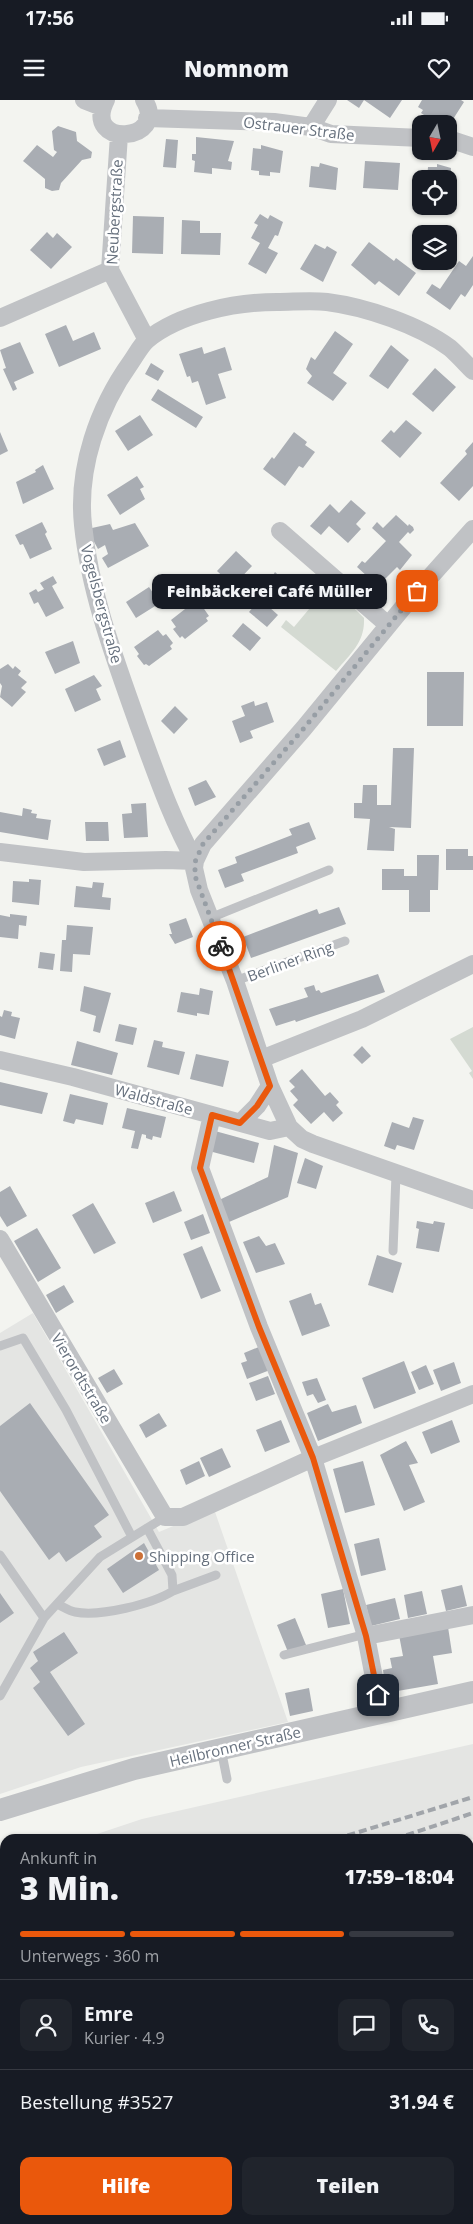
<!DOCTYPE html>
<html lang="de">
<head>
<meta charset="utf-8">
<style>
	body { margin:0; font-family:"Open Sans",sans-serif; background:#20242c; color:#f1f3f6; height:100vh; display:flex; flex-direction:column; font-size:19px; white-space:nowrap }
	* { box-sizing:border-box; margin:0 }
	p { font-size:16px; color:#9ea1a6 }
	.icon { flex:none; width:28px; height:28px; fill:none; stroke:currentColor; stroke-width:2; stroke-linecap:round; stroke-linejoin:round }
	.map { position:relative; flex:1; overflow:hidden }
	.sheet { position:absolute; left:0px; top:1734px; width:474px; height:391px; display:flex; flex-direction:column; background:#171b24; border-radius:15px 15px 0 0; box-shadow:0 1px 4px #0004 }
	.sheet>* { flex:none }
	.needle { width:32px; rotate:189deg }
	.controls { position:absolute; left:412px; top:15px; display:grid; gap:10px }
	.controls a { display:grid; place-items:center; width:45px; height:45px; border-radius:10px; background:#171b24; box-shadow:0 1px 4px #0004; font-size:25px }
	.pin { position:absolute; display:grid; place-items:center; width:42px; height:42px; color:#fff; margin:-21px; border-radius:10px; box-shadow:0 2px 8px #0006 }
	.courier { position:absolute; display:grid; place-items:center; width:50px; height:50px; margin:-25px; border:4px solid #ea580c; border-radius:50%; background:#fff; color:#222; box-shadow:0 1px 6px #0007 }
	.bubble { position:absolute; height:35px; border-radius:10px; background:#171b24; box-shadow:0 1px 4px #0004; font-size:16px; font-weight:800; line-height:35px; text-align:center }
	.head em { font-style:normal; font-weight:800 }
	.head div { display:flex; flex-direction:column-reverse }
	.head { display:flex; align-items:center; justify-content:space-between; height:85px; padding:0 20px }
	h1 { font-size:32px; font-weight:800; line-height:38px }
	.bar { display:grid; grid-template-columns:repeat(4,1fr); gap:8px 5px; align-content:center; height:60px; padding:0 20px }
	.bar i { height:6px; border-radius:4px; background:#363941 }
	.bar .on { background:#ea580c }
	.bar p { grid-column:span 4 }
	.line { display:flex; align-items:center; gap:12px; padding:0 20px; border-top:1px solid #363941 }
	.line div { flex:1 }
	.round { display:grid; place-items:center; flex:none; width:52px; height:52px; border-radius:10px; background:#20242c }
	.cta { display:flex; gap:10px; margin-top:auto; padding:10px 20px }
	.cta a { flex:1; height:58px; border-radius:10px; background:#ea580c; color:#fff; font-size:20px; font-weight:800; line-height:58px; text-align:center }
	.cta a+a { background:#20242c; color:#f1f3f6 }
	.status { display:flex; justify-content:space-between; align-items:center; height:35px; padding:0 25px; background:#171b24; direction:ltr }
	.status svg { height:14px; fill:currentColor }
	header { display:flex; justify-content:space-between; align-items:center; height:65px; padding:0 20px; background:#171b24; font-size:22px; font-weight:800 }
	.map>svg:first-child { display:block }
	.built { fill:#e4e5e3 }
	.green { fill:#d4dad2 }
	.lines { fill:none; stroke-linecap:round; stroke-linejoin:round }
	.stream { stroke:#b9c1c6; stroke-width:4.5 }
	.building { fill:#a9adb3 }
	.service { stroke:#c0c2c5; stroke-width:9 }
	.minor { stroke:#c0c2c5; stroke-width:18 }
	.tertiary { stroke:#c0c2c5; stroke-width:22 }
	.rail { stroke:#a1a5aa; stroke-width:4; stroke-dasharray:8 4; stroke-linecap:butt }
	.done { stroke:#979ea5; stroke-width:5; stroke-dasharray:0 9 }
	.route { stroke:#ea580c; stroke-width:6 }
	.poi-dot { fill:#cc7037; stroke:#fff; stroke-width:2 }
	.labels { text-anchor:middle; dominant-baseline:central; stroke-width:5; stroke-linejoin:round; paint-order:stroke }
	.street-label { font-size:15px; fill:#66707d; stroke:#fff }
	.poi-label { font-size:15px; fill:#66707d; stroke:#fff; text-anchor:start }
</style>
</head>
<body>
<div class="status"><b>17:56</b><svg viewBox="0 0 49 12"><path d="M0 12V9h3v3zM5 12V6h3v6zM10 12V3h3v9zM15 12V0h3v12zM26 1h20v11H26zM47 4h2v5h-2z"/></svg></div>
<header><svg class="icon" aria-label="menu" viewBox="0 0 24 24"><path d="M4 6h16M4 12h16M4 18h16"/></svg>Nomnom<svg class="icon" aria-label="heart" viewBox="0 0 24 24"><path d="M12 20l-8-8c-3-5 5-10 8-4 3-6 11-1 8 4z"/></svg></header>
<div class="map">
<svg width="473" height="2124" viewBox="0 0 473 2124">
	<rect width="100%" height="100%" fill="#f3f4f0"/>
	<!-- built -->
	<path class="built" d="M33 1213 159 1432 214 1409 288 1622 81 1667 0 1694V1233Z
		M473 1644V1739L469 1741V1739H82L142 1719Z
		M5 1764V1895L0 1897V1766Z
		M5 1903V2120H107L109 2124H0V1905Z"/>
	<!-- green -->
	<path class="green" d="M330 484 364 518C365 542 351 553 336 571L281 527 286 520 294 527Z
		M473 927V979L469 973 472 971 450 939Z
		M128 2120H462L464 2124H129Z"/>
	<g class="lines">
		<!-- stream -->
		<path class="stream" d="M469 1852 473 1850
			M188 2124 192 2120"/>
	</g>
	<!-- building -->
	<path class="building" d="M347 0H402L390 18 364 0 359 8Z
		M422 0H461L464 2 450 24 437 15 433 21 421 13 423 10 418 7Z
		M58 26 76 32 77 41 92 52 91 58 82 60 61 83 59 90 52 91 45 88V79L23 61 37 45 53 57 57 52 54 50 52 31Z
		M196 37 234 41 228 61 232 62 231 70 212 68V74L194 72 195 61 192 60V54H196Z
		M166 39 178 40 176 68 163 67Z
		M261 45 283 51 280 73 270 72V76L259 75V71L251 70 253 48 261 49Z
		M365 61 400 63 398 90 363 88Z
		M320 63 338 68 336 90 309 87 311 66 319 67Z
		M437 64 451 68 450 79H427L428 67H437Z
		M260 114 268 119 270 115 283 122 278 136 275 135 268 148 278 153 266 174 248 164 260 143 251 138 258 125 254 123Z
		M133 116 164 117 163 154 132 153Z
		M182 120 200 121V133H221L220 155 181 154Z
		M47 132 53 138 57 133 72 147 51 169 30 150Z
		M369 142 394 161 396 158 416 173 399 196 379 181 375 185 351 165Z
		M315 144 325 149 327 146 337 152 323 182 300 169Z
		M473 156V185L465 197 461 194 450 210 426 193 432 184 440 189 459 161 466 166Z
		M66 225 73 241 94 232 101 249 59 267 45 234Z
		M335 231 353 244 333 273 347 283 333 301 307 283 312 276 306 269 311 257 315 260Z
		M20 242 34 273 14 282 17 289 13 291 3 269 6 268 0 250Z
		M391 245 409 260 388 289 369 276Z
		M202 247 204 254 225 247 232 270 218 274 226 298 206 305 198 281 192 283 190 276 187 277 179 254Z
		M151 263 164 271 158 281 145 274Z
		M435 268 456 287 433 312 412 294Z
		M158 289 203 317 196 328 151 300Z
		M140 315 153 335 128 351 115 331Z
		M406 320 422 333 400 358 381 341 391 330 394 333Z
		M0 332 8 351 0 355Z
		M294 332 307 342 305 345 315 352 303 368 299 366 285 386 263 369 272 357 274 359Z
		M473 342V386L459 401 440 383 467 354 465 351Z
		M43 365 54 389 23 404 16 382 36 372 35 370Z
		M137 376 144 387 140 389 145 399 120 415 107 395Z
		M351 400 366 413 356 424 361 429 348 443 329 426 321 435 310 426 330 404 339 413Z
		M396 415 408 426 409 424 413 427 414 430 410 434 408 432 399 442 412 455 400 470 397 467 378 486 357 467 362 461 365 463 386 441 372 428 377 422 383 428Z
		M42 422 47 432 45 434 52 449 30 459 23 444 20 445 15 435Z
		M135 423 149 446 108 468 102 458 108 454 105 445 98 449 92 438V428L110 424 113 430Z
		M236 451 252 466 233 486 217 471Z
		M275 472 295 491 283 504 265 488Z
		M53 476 57 483 52 486 64 508 46 517 38 502 34 504 29 493 36 489 38 492 44 489 40 483Z
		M149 487 153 493 156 491 161 499 158 501 160 503 136 518 126 502Z
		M260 499 278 515 267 527 249 512Z
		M194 502 199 509 202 506 209 516 206 518 208 521 185 539 182 536 180 538 173 529 176 527 171 520Z
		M243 523 261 538 250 551 232 536Z
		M158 530 163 536 166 534 173 543 170 546 172 549 149 566 146 564 144 565 137 556 139 554 134 547Z
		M73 541 80 563 55 574 45 552Z
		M8 564 13 569 15 566 21 571 18 575 27 582 21 588 26 592 12 607 0 597 2 586 0 583V569Z
		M427 572H464L463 626H427Z
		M94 575 102 586 96 589 101 600 75 612 65 589Z
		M254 601 255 606 267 602 274 622 250 631 253 638 240 643 232 621 245 616 241 606Z
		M175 606 188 619 174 634 161 621Z
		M120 640 126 657 104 666 97 649Z
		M393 648H414L411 728 389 727 395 729 394 751 367 750 370 719 354 718V703H362L363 685H377V705H391Z
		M206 680 216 697 195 706 188 688Z
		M146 703 148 737 124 738 122 714 132 713 131 704Z
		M23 708 32 710 31 713 37 714 36 718 51 720 48 740 0 732V712L22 716Z
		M85 722H108L109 741H86Z
		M309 722 316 739 296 747 298 753 241 774 244 781 225 788 218 770 237 763 235 757 292 735 289 729Z
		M446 749H468V756H473V770H446Z
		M417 755H439L438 790H430V812H409V790H382V769H404V776H417Z
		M29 779 41 780 39 805 12 802 13 781 29 782Z
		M93 782 104 783 102 797 111 798 110 810 74 807 76 786 92 788Z
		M339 807 346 824 251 858 243 837 317 809 319 814Z
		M10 814 27 816 26 826 19 825 18 839 0 837V815L10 817Z
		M186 818 193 837 175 844 169 834H172L169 824Z
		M67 825 93 827 90 855 73 854 72 872 60 871 62 840H66Z
		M40 852 55 854 53 870 38 868Z
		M378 874 385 892 296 922 295 920 276 926 269 909 308 897 304 888 314 885 316 891 319 890 321 893Z
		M84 886 111 893 100 933 93 931 96 916 80 911Z
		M200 888 213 891 209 915 197 913V916L177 912 181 892 199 895Z
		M4 910 12 912 11 916 20 918 15 939 0 935V916L2 917Z
		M119 924 137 928 133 945 115 941Z
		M154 940 163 942 162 947 185 952 179 975 147 967Z
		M77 941 118 953 112 975 71 965Z
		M362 946 371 956 362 964 353 955Z
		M196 954 229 961 223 987 190 979Z
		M302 969 325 996 330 992 339 1002 336 1005 343 1013 333 1022 324 1012 311 1024 293 1005 298 1000 290 991 295 987 289 981Z
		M0 982 48 993 42 1014 0 1005Z
		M70 994 108 1003 103 1025 76 1019 74 1024 63 1021Z
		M127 1008 166 1017 161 1038 153 1036 152 1040 146 1038V1035L142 1034 138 1049 131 1048 135 1031 122 1028Z
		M413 1017 424 1020 414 1050 397 1045 395 1050 384 1046 392 1022 409 1028Z
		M215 1031 259 1043 254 1063 209 1051Z
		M274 1045 298 1053 288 1097 229 1122 219 1100 268 1077Z
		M305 1058 323 1066 316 1089 297 1083Z
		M10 1086 27 1116 7 1127 0 1116V1092Z
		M174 1091 182 1111 153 1123 145 1103Z
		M93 1103 116 1143 94 1154 72 1115Z
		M203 1114 210 1133 191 1140 184 1122Z
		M417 1121 433 1124 434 1121 445 1123 439 1152 416 1148 419 1129 416 1128Z
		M37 1128 61 1168 38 1182 14 1141Z
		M259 1136 266 1146 275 1143 285 1164 256 1173 243 1142Z
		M202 1146 221 1191 201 1199 183 1154Z
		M377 1155 402 1163 393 1193 368 1185Z
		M64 1185 74 1202 56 1213 46 1195Z
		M311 1193 315 1205 321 1203 330 1226 302 1236 289 1201Z
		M261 1246 270 1270 247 1279 241 1263 247 1261 244 1253Z
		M404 1261 416 1293 374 1309 362 1278Z
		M454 1262 461 1283 441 1291 433 1270Z
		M426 1265 434 1284 419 1290 411 1272Z
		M114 1269 123 1284 107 1293 98 1278Z
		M268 1276 275 1294 256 1301 249 1283Z
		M317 1278 326 1300 318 1303 313 1294 307 1296 302 1282Z
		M30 1303 109 1415 94 1426 102 1437 66 1462 59 1452 49 1460 0 1391V1326Z
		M328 1304 332 1312 356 1305 362 1323 318 1341 307 1313Z
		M159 1313 167 1326 146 1338 139 1325Z
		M281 1320 290 1342 265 1352 256 1330Z
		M452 1320 460 1342 431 1354 422 1332Z
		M406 1341 418 1363 409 1365 425 1402 404 1411 380 1355Z
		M222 1348 231 1367 209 1377 200 1358Z
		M199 1361 205 1376 186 1385 180 1370Z
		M363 1361 375 1405 345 1413 333 1369Z
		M379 1438 386 1470 361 1476 354 1444Z
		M144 1443 159 1470 123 1493 107 1469Z
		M462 1485 467 1506 446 1511 441 1490Z
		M343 1489 350 1524 328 1528 321 1494Z
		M422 1491 427 1514 408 1518 404 1495Z
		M0 1493 14 1513 0 1523Z
		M395 1498 400 1519 371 1526 366 1505Z
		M295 1518 306 1545 288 1552 277 1525Z
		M448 1527 452 1553 433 1556 438 1584 386 1593 383 1570 392 1568 390 1558 403 1556 399 1535Z
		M64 1532 78 1553 50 1572 85 1624 68 1636 33 1588 40 1582 30 1568 38 1561 33 1552Z
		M309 1588 313 1611 290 1616 285 1593Z
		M473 1751V1791L469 1793V1752Z
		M5 1908V1930L0 1932V1910Z
		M5 1989V2120H93L95 2124H0V1990Z
		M473 2001V2046L469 2048V2003Z
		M469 2049 473 2058V2082L469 2072Z"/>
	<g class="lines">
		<!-- service -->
		<path class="service" d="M210 818 329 770
			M235 881 345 841
			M393 1151 396 1075
			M0 1246 23 1238 66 1310 132 1437
			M0 1455 44 1518
			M173 1491 216 1475
			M57 1504C62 1506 69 1511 75 1512 100 1517 152 1504 173 1491L172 1475 147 1428
			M284 1555 366 1534
			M0 1596 44 1518 100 1457 165 1417
			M221 1649 227 1679"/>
		<!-- minor -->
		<path class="minor" d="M84 0 102 7
			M106 0C81 49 170 42 144 0
			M147 18 274 22 311 27 331 34 421 38
			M311 27 328 0
			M119 35 110 170 147 240
			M449 39 473 47
			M0 218 110 170
			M473 429 405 505 304 628 203 744 195 761 194 768 199 790 235 881 270 986 289 1027 302 1039 313 1044 473 1100
			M280 431 388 525
			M0 752 84 762 166 760 195 761
			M195 761C171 718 156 673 139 627 116 562 90 494 83 425 77 368 98 308 131 262 136 255 141 245 147 240 180 213 236 202 277 202 293 202 311 200 327 202 366 207 419 225 450 248 458 255 466 264 473 271
			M261 959 362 919 473 864
			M0 960 73 977 270 1031 289 1027
			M212 1015 200 1068 259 1227 313 1358 366 1536 381 1614
			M240 1023 257 1006 270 986
			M0 1139 165 1417H183L313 1358 473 1294
			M366 1536 473 1515
			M0 1972 5 1970"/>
		<!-- tertiary -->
		<path class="tertiary" d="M0 1710 134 1669 473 1592
			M469 1807 473 1806
			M117 2120 119 2124"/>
		<!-- rail -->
		<path class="rail" d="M336 1739 473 1697
			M395 1739 473 1713
			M0 1848 5 1847
			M0 1880 5 1879"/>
	</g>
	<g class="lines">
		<!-- done -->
		<path class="done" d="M221 846 195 776V762L203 744 304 628 417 491"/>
		<!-- route -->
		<path class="route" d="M221 846 270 986 257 1006 240 1023 212 1015 200 1068 259 1227 313 1358 366 1536 378 1595"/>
	</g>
	<!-- markers -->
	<circle class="poi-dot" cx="139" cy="1456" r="5"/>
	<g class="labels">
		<!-- street labels -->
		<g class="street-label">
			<text transform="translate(299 28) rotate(7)">Ostrauer Straße</text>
			<text transform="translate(114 112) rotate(-87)">Neubergstraße</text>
			<text transform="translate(102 504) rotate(75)">Vogelsbergstraße</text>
			<text transform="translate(290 861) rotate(-20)">Berliner Ring</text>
			<text transform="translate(154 999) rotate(15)">Waldstraße</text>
			<text transform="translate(82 1278) rotate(59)">Vierordtstraße</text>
			<text transform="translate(235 1646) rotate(-13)">Heilbronner Straße</text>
		</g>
		<!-- poi labels -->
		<g class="poi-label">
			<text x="149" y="1456">Shipping Office</text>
		</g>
	</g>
</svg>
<div class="controls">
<a><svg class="needle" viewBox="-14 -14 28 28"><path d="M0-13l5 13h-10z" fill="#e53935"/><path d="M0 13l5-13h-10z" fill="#9ea1a6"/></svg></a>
<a><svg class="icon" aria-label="locate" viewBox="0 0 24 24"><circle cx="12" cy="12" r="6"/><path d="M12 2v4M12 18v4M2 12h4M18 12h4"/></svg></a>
<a><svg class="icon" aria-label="layers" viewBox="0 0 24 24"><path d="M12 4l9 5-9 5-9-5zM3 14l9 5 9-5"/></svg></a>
</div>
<div class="pin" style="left:417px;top:491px;background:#ea580c"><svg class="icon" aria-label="bag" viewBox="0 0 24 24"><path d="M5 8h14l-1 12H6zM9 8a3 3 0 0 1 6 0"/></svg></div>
<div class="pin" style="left:378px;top:1595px;background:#1f2937"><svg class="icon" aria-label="home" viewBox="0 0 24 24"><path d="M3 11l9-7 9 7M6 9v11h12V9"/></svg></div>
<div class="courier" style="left:221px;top:846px"><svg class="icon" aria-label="bike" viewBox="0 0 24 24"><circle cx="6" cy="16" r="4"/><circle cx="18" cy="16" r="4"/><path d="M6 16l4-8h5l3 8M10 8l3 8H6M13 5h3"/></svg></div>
<div class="bubble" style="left:152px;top:474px;width:235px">Feinbäckerei Café Müller</div>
<section class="sheet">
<div class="head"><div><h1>3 Min.</h1><p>Ankunft in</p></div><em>17:59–18:04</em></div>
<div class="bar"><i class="on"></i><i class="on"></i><i class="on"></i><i></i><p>Unterwegs · 360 m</p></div>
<div class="line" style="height:90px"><a class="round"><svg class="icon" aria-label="person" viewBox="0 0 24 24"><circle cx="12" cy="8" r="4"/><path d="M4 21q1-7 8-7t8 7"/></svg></a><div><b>Emre</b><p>Kurier · 4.9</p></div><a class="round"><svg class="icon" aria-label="chat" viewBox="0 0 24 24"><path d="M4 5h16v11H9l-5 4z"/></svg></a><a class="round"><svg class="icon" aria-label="phone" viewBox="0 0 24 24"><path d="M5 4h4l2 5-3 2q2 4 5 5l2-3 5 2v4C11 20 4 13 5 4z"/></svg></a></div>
<div class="line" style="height:65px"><div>Bestellung #3527</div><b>31.94 €</b></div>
<div class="cta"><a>Hilfe</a><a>Teilen</a></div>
</section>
</div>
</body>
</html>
